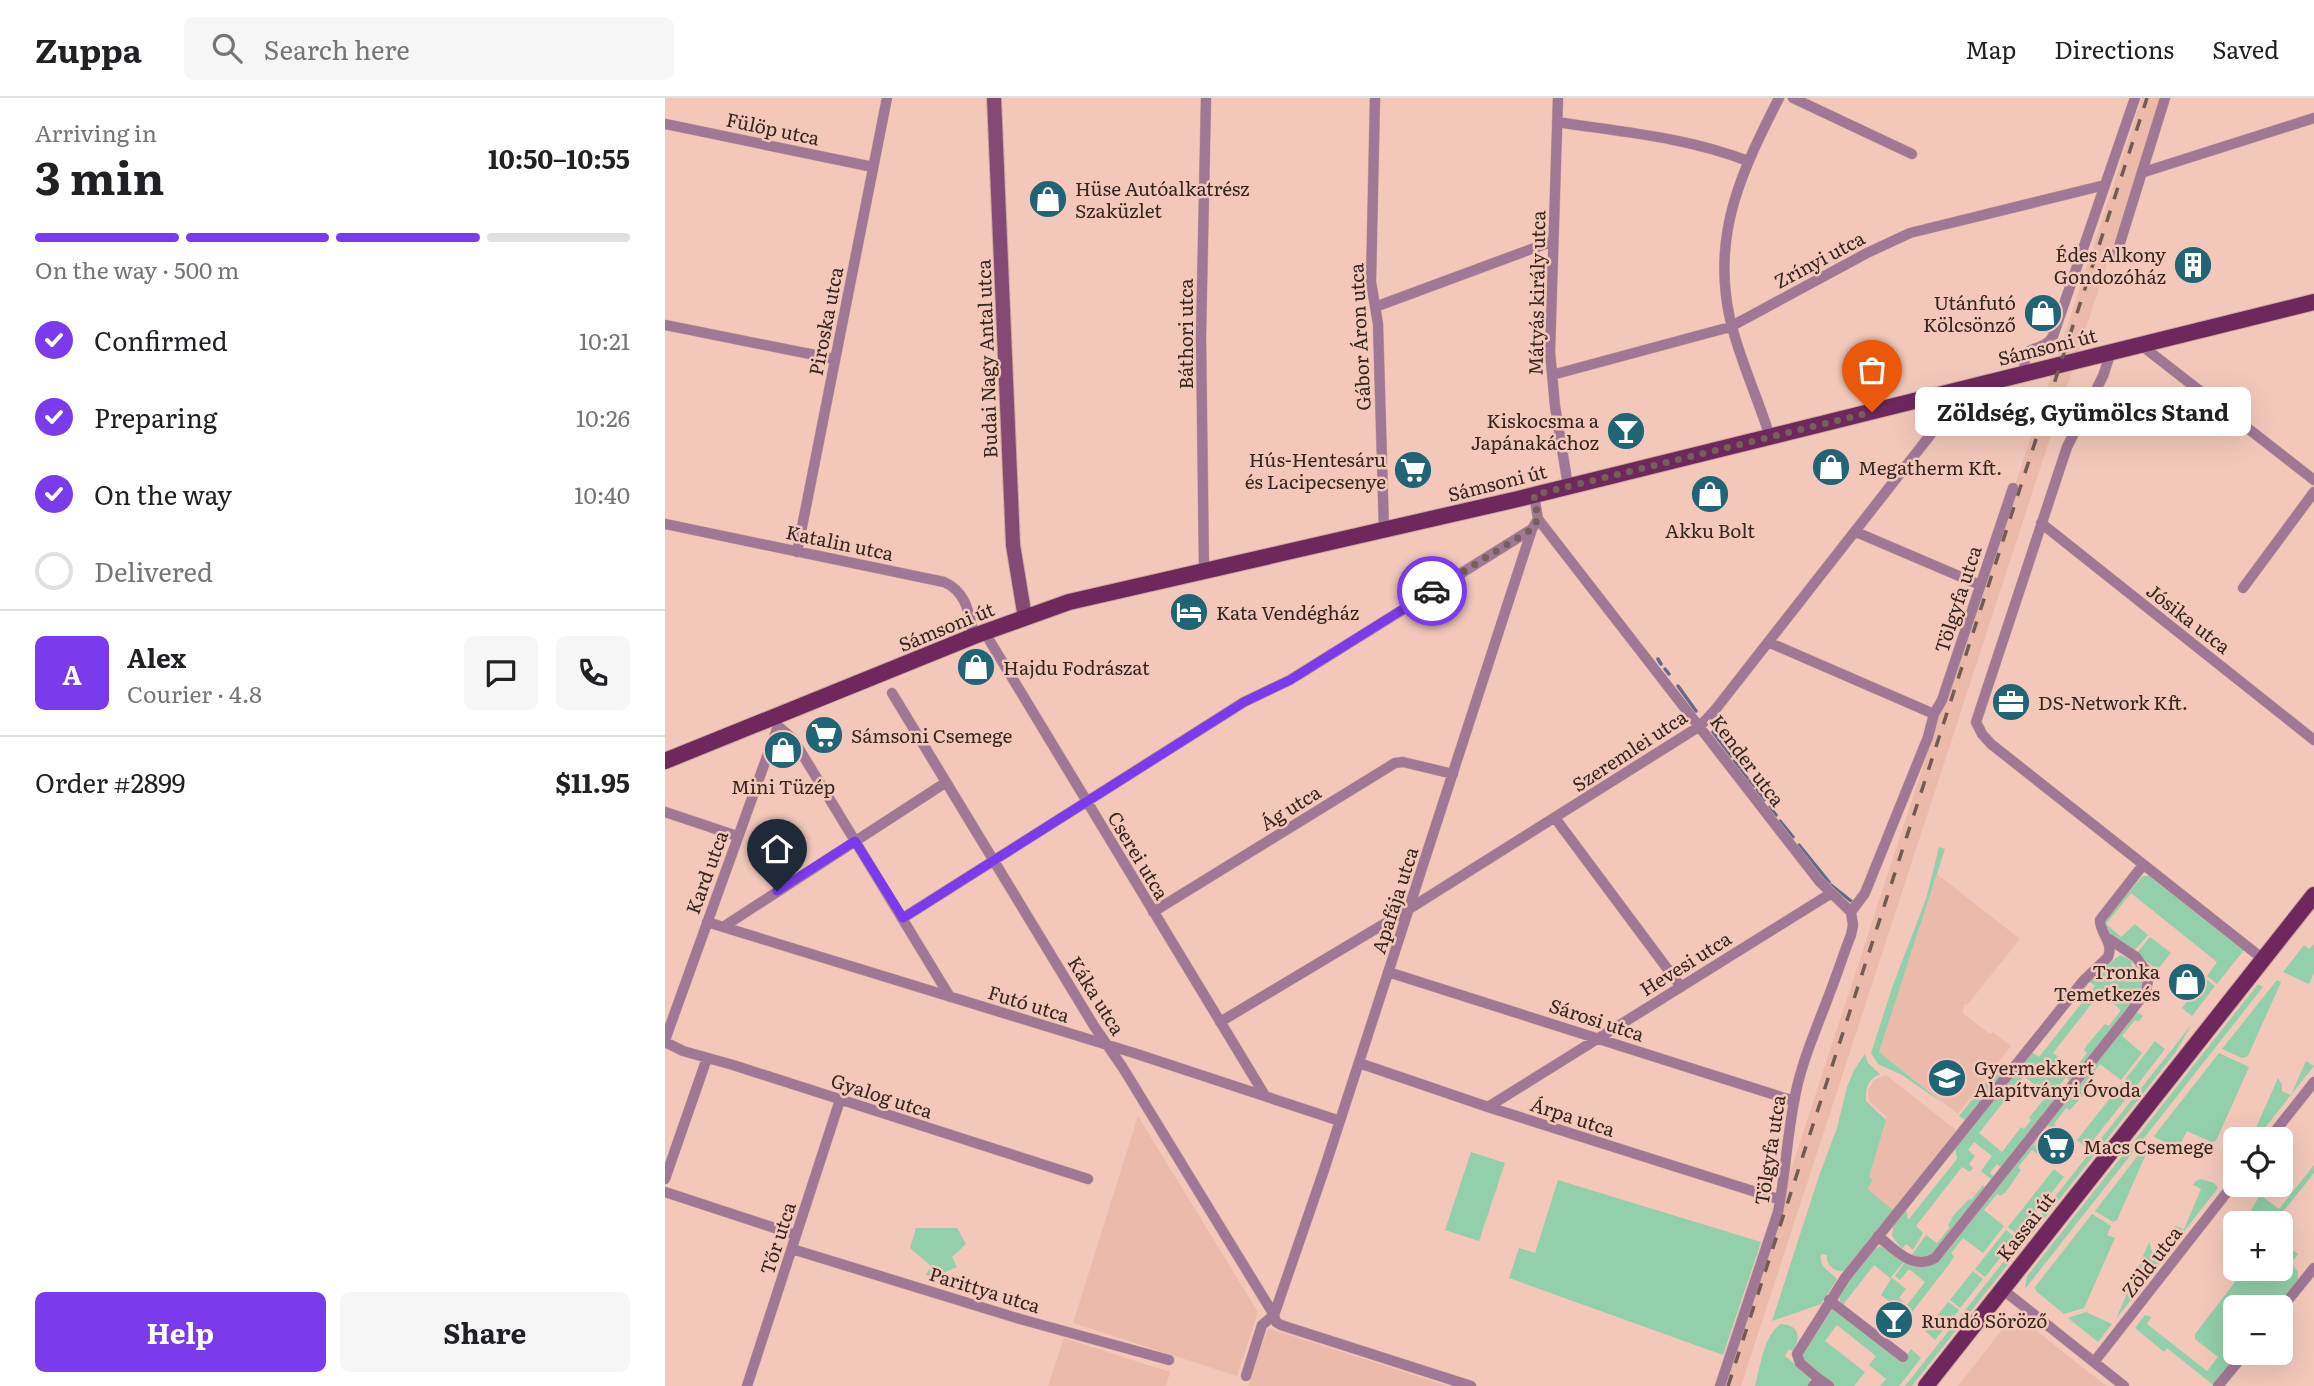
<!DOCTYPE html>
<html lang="en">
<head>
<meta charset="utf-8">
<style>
	body { margin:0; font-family:Literata,serif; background:#f6f6f6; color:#202124; height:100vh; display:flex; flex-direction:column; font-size:26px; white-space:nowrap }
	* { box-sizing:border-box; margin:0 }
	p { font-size:23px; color:#757577 }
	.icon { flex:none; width:38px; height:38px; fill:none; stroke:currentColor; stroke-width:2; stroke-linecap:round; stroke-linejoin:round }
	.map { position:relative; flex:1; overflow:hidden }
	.sheet { display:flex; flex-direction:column; background:#fff; width:665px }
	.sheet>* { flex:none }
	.buttons { position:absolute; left:1558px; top:1029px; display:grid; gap:14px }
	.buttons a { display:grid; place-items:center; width:70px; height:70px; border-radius:10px; background:#fff; box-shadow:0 7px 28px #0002; font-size:35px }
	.pin { position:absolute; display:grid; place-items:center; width:60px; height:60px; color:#fff; margin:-72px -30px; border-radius:50% 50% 50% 0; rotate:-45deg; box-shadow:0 0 7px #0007 }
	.pin .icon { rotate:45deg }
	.courier { position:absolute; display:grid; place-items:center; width:70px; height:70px; margin:-35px; border:5px solid #7c3aed; border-radius:50%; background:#fff; color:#222; box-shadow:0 2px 9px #0007 }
	.bubble { position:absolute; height:49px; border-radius:10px; background:#fff; box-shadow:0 7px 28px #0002; font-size:23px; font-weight:700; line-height:49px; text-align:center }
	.overview em { font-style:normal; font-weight:700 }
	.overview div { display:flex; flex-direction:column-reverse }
	.overview { display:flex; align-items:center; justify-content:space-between; height:119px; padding:0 35px }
	h1 { font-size:46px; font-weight:700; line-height:52px }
	.bar { display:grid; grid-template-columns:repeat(4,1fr); gap:10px 7px; align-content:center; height:84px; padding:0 35px }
	.bar i { height:9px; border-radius:5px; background:#e0e0e0 }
	.bar .current { background:#7c3aed }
	.bar p { grid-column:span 4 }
	.line { display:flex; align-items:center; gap:18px; padding:0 35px; border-top:2px solid #e0e0e0 }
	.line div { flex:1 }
	.round { display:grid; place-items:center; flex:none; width:74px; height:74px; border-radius:10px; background:#f6f6f6 }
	ol { padding:0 35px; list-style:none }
	li { display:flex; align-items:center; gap:21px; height:77px }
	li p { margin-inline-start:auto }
	li .icon { padding:7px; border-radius:50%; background:#7c3aed; color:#fff; stroke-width:4 }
	li:last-child { color:#757577 }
	li i { width:38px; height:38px; border:4px solid #e0e0e0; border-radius:50% }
	.primary-button { display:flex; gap:14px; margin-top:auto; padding:14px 35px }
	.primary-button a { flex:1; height:80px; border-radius:10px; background:#7c3aed; color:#fff; font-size:28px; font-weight:700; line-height:80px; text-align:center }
	.primary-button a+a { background:#f6f6f6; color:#202124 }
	header { display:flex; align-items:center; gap:42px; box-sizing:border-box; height:98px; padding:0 35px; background:#fff; border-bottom:2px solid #e0e0e0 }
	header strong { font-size:33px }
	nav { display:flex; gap:38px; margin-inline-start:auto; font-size:24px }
	.search { width:490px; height:63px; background:#f6f6f6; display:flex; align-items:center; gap:18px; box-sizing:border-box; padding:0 24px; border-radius:10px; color:#757577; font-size:26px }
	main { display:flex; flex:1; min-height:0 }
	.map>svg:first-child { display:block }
	.built { fill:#ebbaaa }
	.green { fill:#92cfaa; fill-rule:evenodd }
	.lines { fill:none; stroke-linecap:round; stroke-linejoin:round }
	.stream { stroke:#68688d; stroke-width:3.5 }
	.street-casing { stroke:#cda89c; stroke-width:11 }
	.secondary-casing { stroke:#cda89c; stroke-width:16 }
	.primary-casing { stroke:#cda89c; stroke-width:18 }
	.street { stroke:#a07794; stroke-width:10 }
	.secondary { stroke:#844a75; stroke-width:14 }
	.primary { stroke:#6e285e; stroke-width:16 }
	.rail { stroke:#735a53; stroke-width:3.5; stroke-dasharray:12 12; stroke-linecap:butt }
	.done { stroke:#785f57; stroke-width:7; stroke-dasharray:0 12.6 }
	.route { stroke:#7c3aed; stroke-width:9 }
	.labels { text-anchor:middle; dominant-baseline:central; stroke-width:5; stroke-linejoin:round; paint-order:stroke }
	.street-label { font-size:19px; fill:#362621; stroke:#f3c8bb }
	.poi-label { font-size:19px; fill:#362621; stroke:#f3c8bb; text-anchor:start }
</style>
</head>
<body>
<header>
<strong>Zuppa</strong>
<div class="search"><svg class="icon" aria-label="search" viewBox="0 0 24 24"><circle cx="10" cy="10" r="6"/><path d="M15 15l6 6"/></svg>Search here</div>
<nav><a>Map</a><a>Directions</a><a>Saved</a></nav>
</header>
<main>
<section class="sheet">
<div class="overview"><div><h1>3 min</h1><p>Arriving in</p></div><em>10:50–10:55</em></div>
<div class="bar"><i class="current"></i><i class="current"></i><i class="current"></i><i></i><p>On the way · 500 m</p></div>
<ol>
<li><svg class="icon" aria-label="check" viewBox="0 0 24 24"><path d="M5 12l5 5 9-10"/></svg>Confirmed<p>10:21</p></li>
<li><svg class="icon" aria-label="check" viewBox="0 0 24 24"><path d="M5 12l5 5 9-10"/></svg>Preparing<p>10:26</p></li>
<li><svg class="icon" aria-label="check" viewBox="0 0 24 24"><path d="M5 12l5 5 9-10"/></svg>On the way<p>10:40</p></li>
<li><i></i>Delivered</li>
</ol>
<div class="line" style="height:126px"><b class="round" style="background:#7c3aed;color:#fff">A</b><div><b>Alex</b><p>Courier · 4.8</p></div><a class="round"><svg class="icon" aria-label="chat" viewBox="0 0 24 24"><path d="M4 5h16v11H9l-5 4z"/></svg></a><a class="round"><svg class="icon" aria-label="phone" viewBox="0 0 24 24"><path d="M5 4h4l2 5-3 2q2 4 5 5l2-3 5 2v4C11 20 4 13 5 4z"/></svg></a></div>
<div class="line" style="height:91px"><div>Order #2899</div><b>$11.95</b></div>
<div class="primary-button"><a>Help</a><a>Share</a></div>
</section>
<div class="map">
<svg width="1649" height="1288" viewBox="0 0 1649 1288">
	<rect width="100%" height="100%" fill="#f3c8bb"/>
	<!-- built -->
	<path class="built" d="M1477 0H1496L1076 1288H1055Z
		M1272 776 1355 841 1302 907 1299 906 1298 915 1325 936 1328 934 1346 948 1293 1016 1214 954Z
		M1221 977 1291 1032 1228 1112 1201 1091 1208 1083 1204 1079 1222 1019 1204 1003 1203 992 1209 982Z
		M473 1018 593 1214 572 1278 408 1225Z
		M1382 1026 1406 1045 1390 1064 1367 1046Z
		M1350 1215 1412 1265 1442 1288H1293Z
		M603 1230 783 1288H583Z
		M399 1240 505 1274 501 1288H383Z"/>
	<!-- green -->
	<path class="green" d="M1274 749 1280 751 1214 954 1278 1005 1237 977 1213 966 1206 955 1228 887 1261 801Z
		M1478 778H1485L1579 852 1552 886 1542 878 1552 864 1466 795 1441 826 1456 839 1470 826 1483 837 1469 853C1456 845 1440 839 1440 821Z
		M1485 839 1506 855 1492 872 1472 855Z
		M1649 846V875L1644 886 1618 874 1639 847 1644 851Z
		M1455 857 1468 863 1466 867 1475 875 1477 872 1480 879 1476 892 1413 974 1409 972 1422 955 1419 952 1422 947 1440 926 1444 928 1456 912 1435 895 1388 955 1396 961 1392 967 1395 969 1398 967 1411 977 1406 983 1401 979 1394 988 1399 992 1337 1070 1332 1066 1325 1075 1329 1079 1327 1082 1316 1073 1327 1058 1309 1044 1303 1052 1310 1058 1304 1066 1308 1070 1305 1074 1297 1069 1251 1128 1258 1135 1248 1152 1241 1146 1237 1151 1227 1138 1229 1125 1241 1110 1243 1122 1292 1061 1290 1048 1367 954 1374 959 1430 888 1423 883ZM1359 978 1370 987 1375 983 1371 988 1382 997 1364 1020 1366 1022 1359 1031 1356 1029 1337 1054 1314 1035Z
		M1540 880 1550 888 1527 918 1517 910Z
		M1612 882 1616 884 1583 958 1577 960 1557 951Z
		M1593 886 1598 889 1360 1191 1362 1178Z
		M1474 915 1478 918 1473 924 1470 922 1457 938 1477 955 1456 982 1435 966 1423 982 1426 986C1421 995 1412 1004 1405 1012L1401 1010 1389 1026 1408 1042 1406 1045 1382 1026 1469 916Z
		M1527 926 1510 955 1247 1288H1240Z
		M1490 943 1500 951 1469 991 1459 983Z
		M1554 955 1584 969 1551 1043 1546 1044 1522 1033 1514 1048 1511 1049 1491 1040 1489 1038Z
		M1200 956 1203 965 1215 976C1203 981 1200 990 1201 1003L1221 1022 1204 1079 1208 1082 1202 1091 1228 1112 1179 1173C1169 1174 1161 1167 1162 1157L1156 1156C1154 1170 1164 1172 1172 1181L1156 1206 1107 1223 1154 1078 1172 1030 1182 989 1189 972Z
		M1641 963 1649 968 1591 1041H1586L1613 980 1617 987V993L1626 997Z
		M1337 964 1344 969 1301 1023 1294 1018Z
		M1457 985 1467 993 1422 1050 1412 1042Z
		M1367 1046 1390 1064 1387 1068 1367 1052 1353 1069 1356 1072 1341 1094 1335 1098 1332 1096 1319 1112 1339 1128 1318 1155 1298 1140 1286 1155 1289 1158 1285 1165 1248 1213 1242 1217 1216 1197 1226 1181 1209 1167 1177 1208 1173 1198 1207 1152 1216 1148 1239 1164 1226 1179 1241 1191 1234 1200 1242 1207 1260 1184 1244 1171 1235 1182 1230 1178 1240 1164 1257 1169 1275 1162Z
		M1481 1047 1484 1049 1452 1122 1448 1124 1430 1113Z
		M806 1054 840 1065 814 1143 780 1132Z
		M1649 1067V1075L1609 1125H1603L1586 1112 1595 1097 1614 1111Z
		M1389 1071 1399 1079 1353 1137 1343 1129Z
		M1536 1081 1549 1085 1553 1090 1451 1221 1484 1144 1488 1157 1496 1161 1510 1128 1519 1131 1536 1091 1528 1087 1531 1083Z
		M893 1082 1096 1144 1058 1257 844 1180 854 1150 870 1155Z
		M1318 1087 1321 1090 1266 1158 1259 1161 1246 1158 1261 1137 1272 1145 1285 1129 1283 1127 1287 1121 1286 1120 1304 1101 1306 1102Z
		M1427 1116 1446 1128 1442 1137 1450 1140 1419 1210 1399 1216 1371 1193 1370 1189Z
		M251 1130H292L301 1146 287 1159 292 1169 269 1179 261 1177 266 1168 245 1150Z
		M1341 1132 1351 1140 1320 1179 1310 1171Z
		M1615 1142 1633 1156 1626 1165 1633 1174V1182L1611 1209H1570V1255H1574L1548 1287 1502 1250 1499 1254 1470 1230 1480 1217 1486 1219 1482 1226 1542 1273 1553 1259 1530 1241V1236L1580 1171H1615Z
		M1308 1173 1318 1181 1295 1210 1285 1202Z
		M1283 1204 1294 1212 1270 1242 1260 1233Z
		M1164 1212H1170L1238 1262 1246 1251 1256 1260 1234 1288H1215L1221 1281 1204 1267 1211 1258 1172 1227 1160 1243 1200 1274 1189 1288H1168L1138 1265 1135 1258Z
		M1421 1214 1447 1226 1433 1244 1403 1220Z
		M1116 1226C1135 1227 1136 1240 1128 1253L1124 1251 1120 1258 1144 1278 1145 1288H1090C1095 1270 1099 1236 1116 1226Z"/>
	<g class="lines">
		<!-- stream -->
		<path class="stream" d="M993 561 996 566
			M1000 571 1004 576
			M1013 588 1031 613
			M1048 634 1066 658
			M1069 663 1074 669
			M1076 672 1082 680
			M1084 683 1089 688
			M1092 692 1099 702
			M1105 709 1111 717
			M1115 723 1128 739
			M1134 747 1164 784
			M1166 787 1186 803"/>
		<!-- street casing -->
		<g class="street-casing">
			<path id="street" d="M710 0 706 184 713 226 719 433
				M893 0 885 254 890 308 903 388
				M1128 0 1247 56
				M892 24C957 34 1021 39 1083 63
				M0 26 208 69
				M1479 74 1649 20
				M1450 161 1500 0
				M710 209 888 143
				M0 227 170 261
				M1476 247 1649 382
				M1446 254 1438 278 1402 349 1311 624 1317 636 1326 646 1598 861
				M1359 276 1360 256C1369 248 1381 251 1388 238L1470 0
				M887 277 1065 229 1202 155 1245 135 1440 87
				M1105 339C1093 300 1074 260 1065 221 1046 136 1077 73 1114 0
				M873 421 1154 783 1186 814 1188 827 1186 837C1178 857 1172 877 1164 897 1151 932 1135 967 1129 1004 1122 1040 1120 1079 1113 1114L1055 1288
				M1376 425 1649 642
				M0 426 279 484C302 494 304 516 309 538
				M1191 434 1315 487
				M132 454 222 0
				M539 472 536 239 541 0
				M1578 490 1649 394
				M320 535 599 996
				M1103 544 1269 616
				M227 595 429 928 458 970 609 1217 597 1227 581 1278
				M113 628 128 641 285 899
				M0 714 72 738
				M890 720 1016 889
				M488 814 730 665 738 664 788 676
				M1186 814 1200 795 1263 639 1269 616 1277 602 1348 390
				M238 820 579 604 625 582 867 431
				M42 824 472 956 675 1023
				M58 829 280 685
				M723 874 1129 1003
				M555 924 744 811 1035 628 1050 612 1277 322 1284 311 1282 295
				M0 942 113 628 110 619
				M0 944 18 953 68 967 423 1081
				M694 965 823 1009 1113 1101
				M823 1009 1165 796
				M1604 1041 1649 984
				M0 1081 42 960
				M0 1094 131 1137
				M1213 1138C1229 1151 1248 1173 1270 1160L1465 915 1481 893 1484 877 1471 859 1444 841
				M127 1151 355 1221 504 1262
				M1337 1191 1459 1288
				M1164 1202 1238 1259
				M1615 1212 1649 1170
				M1429 1264 1570 1084
				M1154 1281 1164 1288
				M82 1288 175 1002
				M806 1288 616 1227 611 1224 609 1217 659 1072 867 431 873 421 869 397
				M1148 1288 1154 1281 1135 1265 1132 1256 1180 1180 1419 882 1443 859C1449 844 1435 836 1435 822L1478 767
				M1553 1288 1580 1255"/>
		</g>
		<!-- secondary casing -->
		<g class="secondary-casing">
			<path id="secondary" d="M329 0 348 447 360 520"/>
		</g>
		<!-- primary casing -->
		<g class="primary-casing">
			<path id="primary" d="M0 663 309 538 404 504 853 401 1649 204
				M1261 1288 1649 797"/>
		</g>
		<!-- street -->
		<use href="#street" class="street"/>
		<!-- secondary -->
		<use href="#secondary" class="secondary"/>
		<!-- primary -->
		<use href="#primary" class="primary"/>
		<!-- rail -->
		<path class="rail" d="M1063 1288 1482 0"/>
	</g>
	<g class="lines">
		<!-- done -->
		<path class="done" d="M767 493 867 431 873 421 869 397 1207 314"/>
		<!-- route -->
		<path class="route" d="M112 793 190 743 238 820 579 604 625 582 767 493"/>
	</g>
	<!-- icons -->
	<defs>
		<g id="shop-disc" transform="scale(2.0125)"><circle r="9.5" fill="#206476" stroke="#f3c8bb"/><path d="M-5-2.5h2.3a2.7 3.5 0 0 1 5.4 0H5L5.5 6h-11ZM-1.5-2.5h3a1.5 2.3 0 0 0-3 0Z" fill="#fff"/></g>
		<g id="building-disc" transform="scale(2.0125)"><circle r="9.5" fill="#206476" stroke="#f3c8bb"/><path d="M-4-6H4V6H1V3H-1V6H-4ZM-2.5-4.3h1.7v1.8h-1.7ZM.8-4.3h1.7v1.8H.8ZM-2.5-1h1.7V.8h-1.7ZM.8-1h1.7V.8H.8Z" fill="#fff"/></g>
		<g id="bar-disc" transform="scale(2.0125)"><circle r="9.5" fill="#206476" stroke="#f3c8bb"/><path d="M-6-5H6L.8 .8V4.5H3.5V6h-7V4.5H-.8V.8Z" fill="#fff"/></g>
		<g id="supermarket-disc" transform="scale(2.0125)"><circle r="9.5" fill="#206476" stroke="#f3c8bb"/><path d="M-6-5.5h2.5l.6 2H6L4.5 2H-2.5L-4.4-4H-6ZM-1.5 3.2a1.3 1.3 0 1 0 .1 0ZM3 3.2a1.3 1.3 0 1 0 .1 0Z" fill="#fff"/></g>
		<g id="hotel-disc" transform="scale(2.0125)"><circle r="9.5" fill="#206476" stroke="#f3c8bb"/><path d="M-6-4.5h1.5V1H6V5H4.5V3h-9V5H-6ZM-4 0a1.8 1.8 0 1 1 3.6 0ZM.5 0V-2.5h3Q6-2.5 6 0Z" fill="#fff"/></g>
		<g id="office-disc" transform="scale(2.0125)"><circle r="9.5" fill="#206476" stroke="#f3c8bb"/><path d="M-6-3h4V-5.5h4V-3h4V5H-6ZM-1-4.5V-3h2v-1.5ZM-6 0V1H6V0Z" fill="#fff"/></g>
		<g id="school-disc" transform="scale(2.0125)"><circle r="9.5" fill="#206476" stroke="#f3c8bb"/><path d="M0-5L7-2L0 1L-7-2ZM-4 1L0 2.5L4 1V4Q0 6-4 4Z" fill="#fff"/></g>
	</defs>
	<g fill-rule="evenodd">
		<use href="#shop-disc" x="383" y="101"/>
		<use href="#building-disc" x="1528" y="167"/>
		<use href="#shop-disc" x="1378" y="215"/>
		<use href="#bar-disc" x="961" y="333"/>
		<use href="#shop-disc" x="1166" y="369"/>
		<use href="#supermarket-disc" x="748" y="372"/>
		<use href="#shop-disc" x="1045" y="396"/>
		<use href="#hotel-disc" x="524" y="514"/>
		<use href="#shop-disc" x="311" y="569"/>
		<use href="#office-disc" x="1346" y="604"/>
		<use href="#supermarket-disc" x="159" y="637"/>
		<use href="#shop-disc" x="118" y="652"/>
		<use href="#shop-disc" x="1522" y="884"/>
		<use href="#school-disc" x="1282" y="980"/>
		<use href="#supermarket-disc" x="1391" y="1048"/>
		<use href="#bar-disc" x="1229" y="1222"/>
	</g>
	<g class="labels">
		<!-- street labels -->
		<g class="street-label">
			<text transform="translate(108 30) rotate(12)">Fülöp utca</text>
			<text transform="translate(1154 161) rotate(-28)">Zrínyi utca</text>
			<text transform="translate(871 195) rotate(-89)">Mátyás király utca</text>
			<text transform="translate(160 223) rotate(-79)">Piroska utca</text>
			<text transform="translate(520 236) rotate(-90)">Báthori utca</text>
			<text transform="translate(694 239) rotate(-93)">Gábor Áron utca</text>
			<text transform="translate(1382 248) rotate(-14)">Sámsoni út</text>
			<text transform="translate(321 261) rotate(-92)">Budai Nagy Antal utca</text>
			<text transform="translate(832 384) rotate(-14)">Sámsoni út</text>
			<text transform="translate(175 444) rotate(12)">Katalin utca</text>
			<text transform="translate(1292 501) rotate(-72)">Tölgyfa utca</text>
			<text transform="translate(1524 520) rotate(38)">Jósika utca</text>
			<text transform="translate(281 528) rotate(-22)">Sámsoni út</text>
			<text transform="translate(964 652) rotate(-33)">Szeremlei utca</text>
			<text transform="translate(1083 662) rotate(53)">Kender utca</text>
			<text transform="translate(625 709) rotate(-32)">Ág utca</text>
			<text transform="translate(474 757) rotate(59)">Cserei utca</text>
			<text transform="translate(41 774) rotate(-70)">Kard utca</text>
			<text transform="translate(729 802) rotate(-72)">Apafája utca</text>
			<text transform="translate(1020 865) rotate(-32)">Hevesi utca</text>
			<text transform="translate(432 897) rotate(58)">Káka utca</text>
			<text transform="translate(364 905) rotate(17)">Futó utca</text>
			<text transform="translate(932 921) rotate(18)">Sárosi utca</text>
			<text transform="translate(217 997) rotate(18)">Gyalog utca</text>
			<text transform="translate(908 1018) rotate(18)">Árpa utca</text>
			<text transform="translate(1104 1052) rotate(-81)">Tölgyfa utca</text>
			<text transform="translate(1360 1128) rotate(-52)">Kassai út</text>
			<text transform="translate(112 1140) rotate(-72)">Tőr utca</text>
			<text transform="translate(1486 1163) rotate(-52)">Zöld utca</text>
			<text transform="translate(320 1191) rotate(17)">Parittya utca</text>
		</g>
		<!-- poi labels -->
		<g class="poi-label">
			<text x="410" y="90">Hüse Autóalkatrész<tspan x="410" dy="22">Szaküzlet</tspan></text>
			<text x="1501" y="156" text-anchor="end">Édes Alkony<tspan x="1501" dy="22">Gondozóház</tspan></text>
			<text x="1351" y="204" text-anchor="end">Utánfutó<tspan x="1351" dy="22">Kölcsönző</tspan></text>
			<text x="934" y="322" text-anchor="end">Kiskocsma a<tspan x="934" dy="22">Japánakáchoz</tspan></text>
			<text x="721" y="361" text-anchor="end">Hús-Hentesáru<tspan x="721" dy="22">és Lacipecsenye</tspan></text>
			<text x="1193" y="369">Megatherm Kft.</text>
			<text x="1045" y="432" text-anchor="middle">Akku Bolt</text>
			<text x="551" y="514">Kata Vendégház</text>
			<text x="338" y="569">Hajdu Fodrászat</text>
			<text x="1373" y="604">DS-Network Kft.</text>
			<text x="186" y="637">Sámsoni Csemege</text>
			<text x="118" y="688" text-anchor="middle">Mini Tüzép</text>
			<text x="1495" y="873" text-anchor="end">Tronka<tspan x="1495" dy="22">Temetkezés</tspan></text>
			<text x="1309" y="969">Gyermekkert<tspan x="1309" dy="22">Alapítványi Óvoda</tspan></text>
			<text x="1418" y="1048">Macs Csemege</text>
			<text x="1256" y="1222">Rundó Söröző</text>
		</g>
	</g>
</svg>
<div class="buttons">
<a><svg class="icon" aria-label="locate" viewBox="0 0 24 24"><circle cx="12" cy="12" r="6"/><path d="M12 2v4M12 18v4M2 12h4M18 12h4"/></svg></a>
<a>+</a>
<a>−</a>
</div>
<div class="pin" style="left:1207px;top:314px;background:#ea580c"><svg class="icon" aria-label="bag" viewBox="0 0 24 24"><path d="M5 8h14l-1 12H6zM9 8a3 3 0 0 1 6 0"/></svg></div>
<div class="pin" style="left:112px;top:793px;background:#1f2937"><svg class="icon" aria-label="home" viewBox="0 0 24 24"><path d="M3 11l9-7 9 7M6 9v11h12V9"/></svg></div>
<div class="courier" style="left:767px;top:493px"><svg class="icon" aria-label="car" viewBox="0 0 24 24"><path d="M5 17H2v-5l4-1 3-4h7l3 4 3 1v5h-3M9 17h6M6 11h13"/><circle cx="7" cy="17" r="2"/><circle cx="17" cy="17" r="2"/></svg></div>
<div class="bubble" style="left:1250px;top:289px;width:336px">Zöldség, Gyümölcs Stand</div>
</div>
</main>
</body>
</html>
